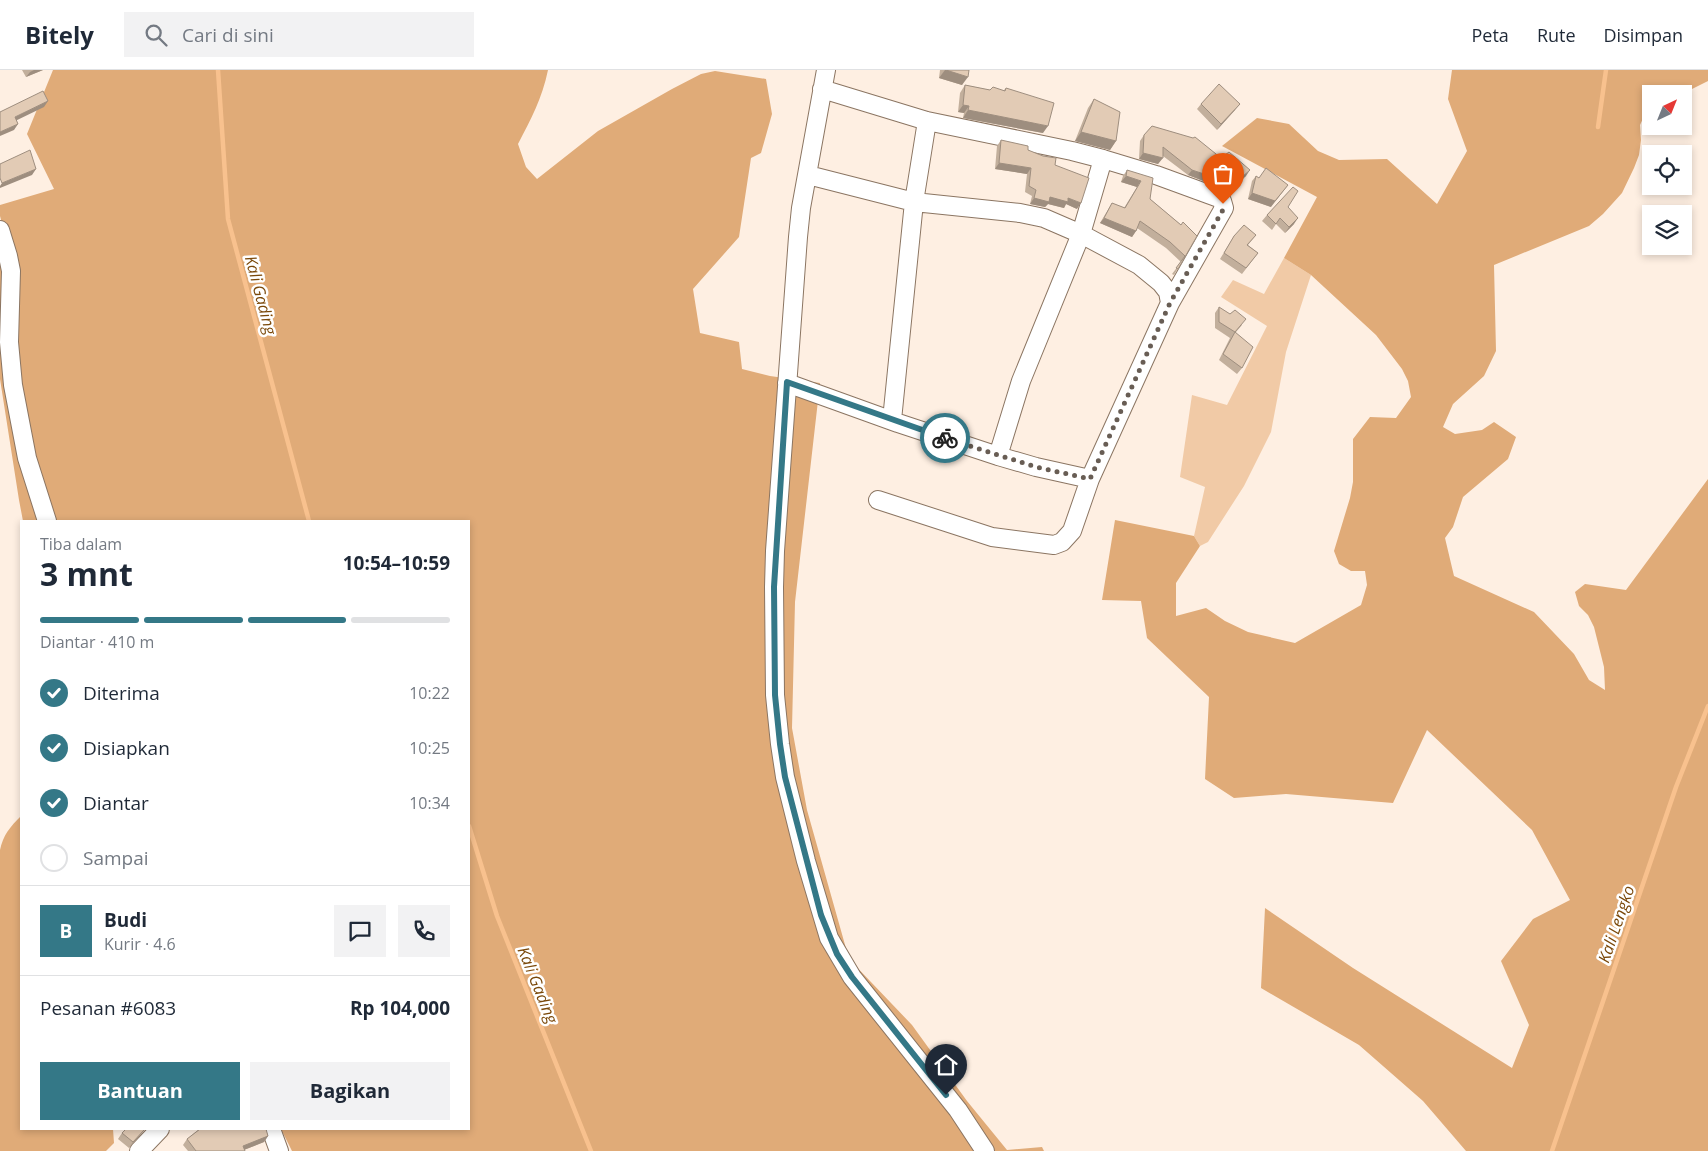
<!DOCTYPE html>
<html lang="id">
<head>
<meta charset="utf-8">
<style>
	body { margin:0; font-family:"Open Sans",sans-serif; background:#f2f2f3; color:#1f2937; height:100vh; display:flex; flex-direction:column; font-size:19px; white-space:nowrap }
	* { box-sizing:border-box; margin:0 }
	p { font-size:16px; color:#747a83 }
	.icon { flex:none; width:28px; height:28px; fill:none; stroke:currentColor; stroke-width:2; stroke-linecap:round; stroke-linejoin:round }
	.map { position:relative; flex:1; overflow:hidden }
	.side { position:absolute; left:20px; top:450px; width:450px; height:610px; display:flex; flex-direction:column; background:#fff; border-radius:0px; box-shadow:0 2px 8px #0003 }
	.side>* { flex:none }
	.needle { width:32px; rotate:43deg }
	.controls { position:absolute; left:1642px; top:15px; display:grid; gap:10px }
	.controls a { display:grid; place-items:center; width:50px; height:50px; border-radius:0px; background:#fff; box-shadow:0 2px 8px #0003; font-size:25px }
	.pin { position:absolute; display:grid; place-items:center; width:42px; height:42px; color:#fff; margin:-51px -21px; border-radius:50% 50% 50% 0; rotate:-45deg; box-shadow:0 0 5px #0007 }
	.pin .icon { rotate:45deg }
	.courier { position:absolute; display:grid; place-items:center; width:50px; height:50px; margin:-25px; border:4px solid #347887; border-radius:50%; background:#fff; color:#222; box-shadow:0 1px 6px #0007 }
	.summary em { font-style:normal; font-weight:700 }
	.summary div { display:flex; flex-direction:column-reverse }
	.summary { display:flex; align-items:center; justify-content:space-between; height:85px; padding:0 20px }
	h1 { font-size:32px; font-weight:700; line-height:38px }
	.bar { display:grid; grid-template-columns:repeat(4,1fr); gap:8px 5px; align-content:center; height:60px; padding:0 20px }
	.bar i { height:6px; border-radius:4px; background:#e0e1e3 }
	.bar .active { background:#347887 }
	.bar p { grid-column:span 4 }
	.line { display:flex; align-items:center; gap:12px; padding:0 20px; border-top:1px solid #e0e1e3 }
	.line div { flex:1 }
	.round { display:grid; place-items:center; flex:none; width:52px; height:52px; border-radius:0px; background:#f2f2f3 }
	ol { padding:0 20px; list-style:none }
	li { display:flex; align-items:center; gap:15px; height:55px }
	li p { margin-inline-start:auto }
	li .icon { padding:5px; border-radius:50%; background:#347887; color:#fff; stroke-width:4 }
	li:last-child { color:#747a83 }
	li i { width:28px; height:28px; border:2px solid #e0e1e3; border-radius:50% }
	.action { display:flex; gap:10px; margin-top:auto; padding:10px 20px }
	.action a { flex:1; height:58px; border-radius:0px; background:#347887; color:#fff; font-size:20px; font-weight:700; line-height:58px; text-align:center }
	.action a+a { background:#f2f2f3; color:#1f2937 }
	header { display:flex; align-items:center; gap:30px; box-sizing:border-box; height:70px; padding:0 25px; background:#fff; border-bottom:1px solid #e0e1e3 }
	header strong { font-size:24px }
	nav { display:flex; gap:28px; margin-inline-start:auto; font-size:18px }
	.search { width:350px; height:45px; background:#f2f2f3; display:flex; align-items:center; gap:12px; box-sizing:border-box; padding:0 18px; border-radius:0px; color:#747a83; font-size:19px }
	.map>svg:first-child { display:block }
	.green { fill:#f1caa6 }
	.forest { fill:#e0ab78 }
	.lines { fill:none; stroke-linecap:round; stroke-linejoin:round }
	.stream { stroke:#f8c18e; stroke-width:4.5 }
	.minor-casing { stroke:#8b7562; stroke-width:20 }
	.minor { stroke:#fff; stroke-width:18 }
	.wall { fill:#c2af9c }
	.shaded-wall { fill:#9e8e7f }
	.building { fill:#e2cbb5; stroke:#9e8e7f }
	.done { stroke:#685d54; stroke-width:5; stroke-dasharray:0 9 }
	.route { stroke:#347887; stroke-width:6 }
	.labels { text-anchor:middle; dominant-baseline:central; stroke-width:5; stroke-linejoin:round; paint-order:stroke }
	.water-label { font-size:16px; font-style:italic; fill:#7a4809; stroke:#fff }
</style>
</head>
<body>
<header>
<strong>Bitely</strong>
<div class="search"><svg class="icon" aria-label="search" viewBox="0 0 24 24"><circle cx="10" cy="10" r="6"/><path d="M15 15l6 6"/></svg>Cari di sini</div>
<nav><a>Peta</a><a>Rute</a><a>Disimpan</a></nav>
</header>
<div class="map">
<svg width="1708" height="1081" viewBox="0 0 1708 1081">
	<rect width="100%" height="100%" fill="#feefe2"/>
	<!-- green -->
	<path class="green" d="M1284 188 1311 205 1286 282 1271 362 1244 416 1208 472 1200 476 1194 466 1205 417 1180 407 1192 325 1227 335 1267 256 1221 227 1233 210 1264 224Z"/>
	<!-- forest -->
	<path class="forest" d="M53 0H548C542 29 531 49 518 74L526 97 537 109 598 61 672 19 701 4 715 1 766 9 772 44 761 83 751 88 739 167 693 219 700 263 739 272 742 299 770 306 820 313 795 532 792 658 807 740 849 889 912 955 967 1031 1007 1080 1042 1077 1044 1081H292L281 1059H469V451H23L19 430 0 309V169L4 161 0 146V135L54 119 27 64Z
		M1452 0H1708V11L1682 24H1651V39L1646 42 1640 55 1641 70 1639 85 1634 98 1622 123 1603 144 1589 156 1494 195 1496 281 1484 306 1453 334 1443 357 1455 364 1482 360 1494 352 1516 367 1508 389 1463 427 1453 457 1445 468 1454 506 1534 542 1574 584 1589 610 1605 620 1604 597 1594 557 1588 545 1579 536 1575 522 1585 514 1626 520 1708 409V1081H1466L1423 1031 1359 975 1261 918 1265 838 1353 898 1512 998 1529 955 1501 891 1533 849 1570 830 1532 760 1427 660 1393 733 1286 724 1234 728 1205 709 1209 627 1147 568 1141 531 1102 530 1115 450 1194 466 1200 476 1176 513V546L1206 538 1225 551 1248 562 1295 573 1361 535 1367 515 1365 501H1351L1339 494 1334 481 1350 428 1353 412V369L1370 347 1396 348 1411 327 1408 311 1402 299 1376 265 1311 205 1284 188 1317 127 1222 76 1257 48 1289 54 1318 81 1339 90 1387 89 1437 134 1467 81 1448 29Z
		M21 746V1059H113L114 1073 106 1081H0V780C3 765 10 757 21 746Z"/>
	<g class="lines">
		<!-- stream -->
		<path class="stream" d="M218 0 228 149 309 451
			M1598 57 1606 0
			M469 756 497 846 591 1081
			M1552 1081 1676 717 1708 636"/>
		<!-- minor casing -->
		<g class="minor-casing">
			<path id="minor" d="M826 0 801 138 798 167 775 481 774 517 775 625 780 674 785 707 806 791 829 868 852 907 958 1040 985 1081
				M822 19 927 51 1072 81 1103 89 1156 105 1219 128 1222 131 1224 138 1170 233
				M808 105 914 132 1020 143 1044 148 1081 164 1139 195 1161 213 1168 222 1170 233 1090 409 1072 461 1062 472 1054 475 992 467 878 430
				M0 160 8 186 11 201 9 272 13 315 27 388 47 451
				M787 313 898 353 998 386 1021 311 1081 164 1103 89
				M892 350 914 132 927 51
				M998 386 1036 397 1090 409
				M271 1059 279 1081
				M139 1081 160 1059"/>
		</g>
		<!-- minor -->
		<use href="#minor" class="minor"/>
	</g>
	<!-- wall -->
	<path class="wall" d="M22 0H43L26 7Z
		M940 0H969L962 15 939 8Z
		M965 15 990 20H1004L1006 18 1043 63 963 48 964 43 958 42 960 23Z
		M1094 29 1116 71 1110 80 1075 71 1088 38Z
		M1201 34 1235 40 1217 60 1197 39Z
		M1144 65 1221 88 1246 106 1230 120 1208 110 1206 112 1188 105 1163 86 1158 94 1139 89 1140 71Z
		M1001 70 1028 80 1055 95 1077 139 1066 134 1064 138 1048 134 1045 137 1030 134 1032 126 1025 122 1027 104 995 99 997 76Z
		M1127 100 1150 129 1181 155 1197 166 1174 205 1172 204 1181 192 1166 178 1137 158 1136 161 1132 167 1100 153 1112 133 1124 138 1137 117 1121 112 1123 106Z
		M1256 106 1259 108 1271 137 1248 129 1252 111Z
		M1288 137 1294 154 1285 163 1276 154 1272 160 1262 151 1267 145Z
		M1256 165 1248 175 1258 183 1242 204 1220 189 1234 166Z
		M1219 237 1242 255 1236 262 1242 298 1237 304 1219 290 1230 268 1215 258V243Z
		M145 1059 129 1078 118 1069 122 1063Z
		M197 1059H266L268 1066 264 1072 244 1080 245 1081H188L183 1075 187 1069 198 1060Z"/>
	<!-- shaded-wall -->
	<path class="shaded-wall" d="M34 0H43L26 7 30 2Z
		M945 0H946L968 7 962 15 939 8Z
		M48 31 44 37 11 53 15 47Z
		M1240 34 1235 40 1217 60 1221 54Z
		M963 35 969 36 964 43 958 42Z
		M968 40 1048 56 1043 63 963 48Z
		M18 54 14 60 0 66V62Z
		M1081 62 1116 71 1110 80 1075 71Z
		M1143 83 1163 88 1158 94 1139 89Z
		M999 93 1031 98 1027 104 995 99Z
		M36 99 32 105 0 118V116L2 113Z
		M1192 100 1210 106 1206 112 1188 105Z
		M1250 100 1246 106 1230 120 1234 114Z
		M1126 106 1141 111 1137 117 1121 112Z
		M1288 115 1271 137 1248 129 1252 123Z
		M1050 127 1068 128 1081 133 1077 139 1066 134 1064 138 1048 134 1045 137 1030 134 1034 128Z
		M1104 148 1136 161 1132 167 1100 153Z
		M1298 148 1294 154 1285 163 1289 157Z
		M145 1059 129 1078 133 1072Z
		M268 1066 264 1072 241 1081 243 1076Z"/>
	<!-- building -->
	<path class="building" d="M946 0H969L968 7Z
		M1219 14 1240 34 1221 54 1201 34Z
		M965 15 990 20 993 17 1005 21 1006 18 1054 33 1048 56 968 40 969 36 963 35Z
		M43 21 48 31 15 47 18 54 0 62V42Z
		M1094 29 1120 42 1116 71 1081 62Z
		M1152 56 1193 68 1195 67 1221 88 1229 82 1250 100 1234 114 1211 103 1210 106 1192 100 1163 77V88L1143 83 1144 65Z
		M1001 70 1028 76V80L1043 86 1056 88 1055 95 1089 108 1081 133 1068 128V132L1050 127 1049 132 1034 128 1036 120 1029 116 1031 98 999 93Z
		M30 80 36 99 2 113 0 108V94Z
		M1266 98 1288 115 1275 131 1252 123 1256 106 1259 108Z
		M1127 100 1153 108 1150 129 1181 155 1183 152 1197 166 1178 199 1176 198 1185 186 1170 172 1140 151 1136 161 1104 148 1112 133 1125 138 1141 111 1126 106Z
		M1293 117 1298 121 1288 137 1298 148 1289 157 1280 148 1276 154 1267 145Z
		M1244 155 1256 165 1247 175 1258 183 1246 198 1224 183 1234 166Z
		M1219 237 1230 244 1235 240 1246 249 1235 262 1253 277 1242 298 1223 284 1235 262 1219 252Z
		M126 1059H145L133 1072 122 1063Z
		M200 1059H266L268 1066 243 1076 245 1081H196L187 1069Z"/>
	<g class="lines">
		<!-- done -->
		<path class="done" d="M945 368 1036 397 1090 409 1170 233 1224 138 1223 134"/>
		<!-- route -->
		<path class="route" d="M945 368 787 312 774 517 775 625 780 674 785 707 821 845 837 884 852 907 946 1025"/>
	</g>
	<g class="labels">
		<!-- water labels -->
		<g class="water-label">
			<text transform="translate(261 225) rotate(75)">Kali Gading</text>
			<text transform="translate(1616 854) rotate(-71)">Kali Lengko</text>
			<text transform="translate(538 915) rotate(68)">Kali Gading</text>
		</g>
	</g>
</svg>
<div class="controls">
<a><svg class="needle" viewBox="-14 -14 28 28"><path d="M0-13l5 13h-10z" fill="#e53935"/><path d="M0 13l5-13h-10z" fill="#747a83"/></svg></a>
<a><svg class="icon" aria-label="locate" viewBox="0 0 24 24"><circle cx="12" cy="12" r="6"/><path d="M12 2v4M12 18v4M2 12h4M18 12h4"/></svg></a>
<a><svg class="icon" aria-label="layers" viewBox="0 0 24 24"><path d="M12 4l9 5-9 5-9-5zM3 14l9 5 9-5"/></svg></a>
</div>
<div class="pin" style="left:1223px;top:134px;background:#ea580c"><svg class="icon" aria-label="bag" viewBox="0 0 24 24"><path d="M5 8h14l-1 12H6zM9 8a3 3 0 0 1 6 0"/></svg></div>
<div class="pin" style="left:946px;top:1025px;background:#1f2937"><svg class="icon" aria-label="home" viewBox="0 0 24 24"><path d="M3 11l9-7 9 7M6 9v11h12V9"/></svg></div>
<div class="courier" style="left:945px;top:368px"><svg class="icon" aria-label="bike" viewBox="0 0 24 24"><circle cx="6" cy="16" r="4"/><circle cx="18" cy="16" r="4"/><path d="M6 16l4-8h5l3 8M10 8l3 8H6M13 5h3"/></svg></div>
<section class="side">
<div class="summary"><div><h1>3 mnt</h1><p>Tiba dalam</p></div><em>10:54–10:59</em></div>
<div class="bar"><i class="active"></i><i class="active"></i><i class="active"></i><i></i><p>Diantar · 410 m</p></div>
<ol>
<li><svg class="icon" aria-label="check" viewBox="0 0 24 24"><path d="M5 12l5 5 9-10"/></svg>Diterima<p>10:22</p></li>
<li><svg class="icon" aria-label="check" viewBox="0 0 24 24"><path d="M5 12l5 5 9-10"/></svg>Disiapkan<p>10:25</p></li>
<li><svg class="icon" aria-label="check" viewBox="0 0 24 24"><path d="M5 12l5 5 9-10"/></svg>Diantar<p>10:34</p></li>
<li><i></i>Sampai</li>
</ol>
<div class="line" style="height:90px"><b class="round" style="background:#347887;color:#fff">B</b><div><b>Budi</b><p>Kurir · 4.6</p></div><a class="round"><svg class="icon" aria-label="chat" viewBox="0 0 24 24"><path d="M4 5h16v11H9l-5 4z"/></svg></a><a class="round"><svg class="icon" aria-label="phone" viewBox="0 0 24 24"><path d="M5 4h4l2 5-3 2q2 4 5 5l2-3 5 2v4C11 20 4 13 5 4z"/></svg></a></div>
<div class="line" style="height:65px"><div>Pesanan #6083</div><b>Rp 104,000</b></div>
<div class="action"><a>Bantuan</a><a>Bagikan</a></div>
</section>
</div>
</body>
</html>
